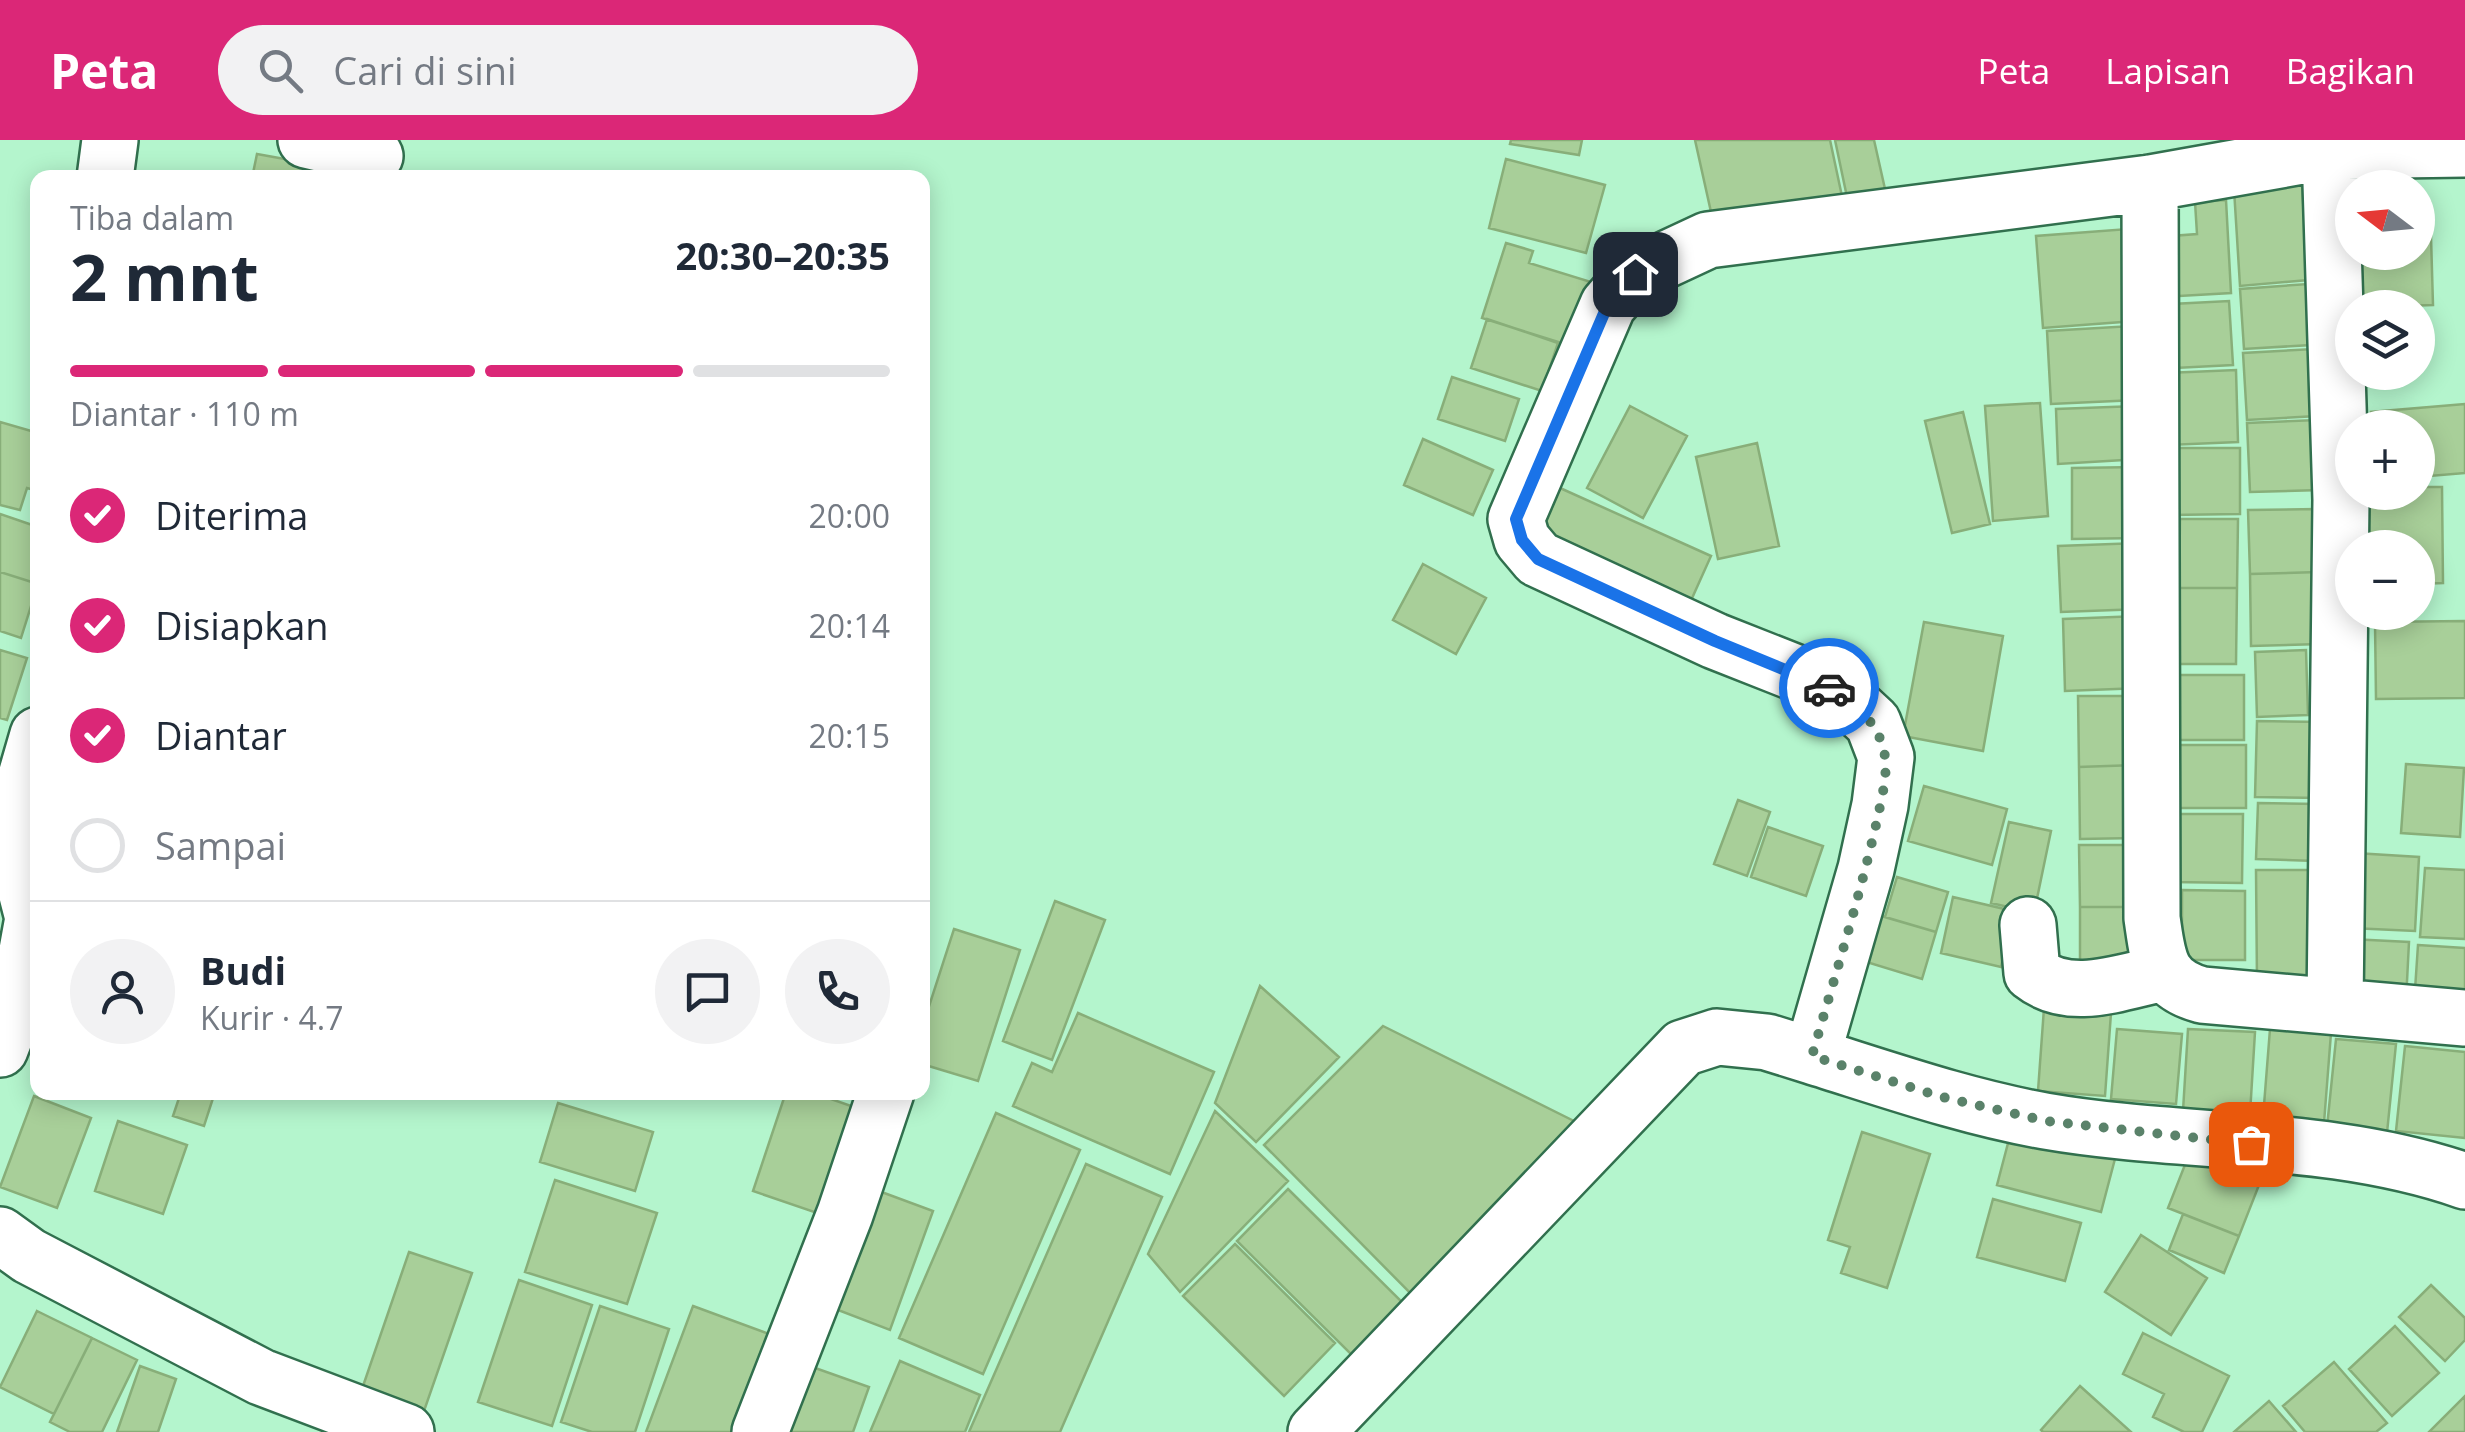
<!DOCTYPE html>
<html lang="id">
<head>
<meta charset="utf-8">
<style>
	body { margin:0; font-family:"Open Sans",sans-serif; background:#f2f2f3; color:#1f2937; height:100vh; display:flex; flex-direction:column; font-size:38px; white-space:nowrap }
	* { box-sizing:border-box; margin:0 }
	p { font-size:32px; color:#747a83 }
	.icon { flex:none; width:55px; height:55px; fill:none; stroke:currentColor; stroke-width:2; stroke-linecap:round; stroke-linejoin:round }
	.map { position:relative; flex:1; overflow:hidden }
	.drawer { position:absolute; left:30px; top:30px; width:900px; height:930px; display:flex; flex-direction:column; background:#fff; border-radius:20px; box-shadow:0 5px 25px #0003 }
	.drawer>* { flex:none }
	.needle { width:65px; rotate:286deg }
	.controls { position:absolute; left:2335px; top:30px; display:grid; gap:20px }
	.controls a { display:grid; place-items:center; width:100px; height:100px; border-radius:50%; background:#fff; box-shadow:0 5px 25px #0003; font-size:50px }
	.pin { position:absolute; display:grid; place-items:center; width:85px; height:85px; color:#fff; margin:-42px; border-radius:20px; box-shadow:0 5px 15px #0006 }
	.courier { position:absolute; display:grid; place-items:center; width:100px; height:100px; margin:-50px; border:8px solid #1a73e8; border-radius:50%; background:#fff; color:#222; box-shadow:0 2px 12px #0007 }
	.head em { font-style:normal; font-weight:700 }
	.head div { display:flex; flex-direction:column-reverse }
	.head { display:flex; align-items:center; justify-content:space-between; height:170px; padding:0 40px }
	h1 { font-size:65px; font-weight:700; line-height:75px }
	.bar { display:grid; grid-template-columns:repeat(4,1fr); gap:15px 10px; align-content:center; height:120px; padding:0 40px }
	.bar i { height:12px; border-radius:8px; background:#e0e1e3 }
	.bar .active { background:#db2777 }
	.bar p { grid-column:span 4 }
	.line { display:flex; align-items:center; gap:25px; padding:0 40px; border-top:2px solid #e0e1e3 }
	.line div { flex:1 }
	.round { display:grid; place-items:center; flex:none; width:105px; height:105px; border-radius:52px; background:#f2f2f3 }
	ol { padding:0 40px; list-style:none }
	li { display:flex; align-items:center; gap:30px; height:110px }
	li p { margin-inline-start:auto }
	li .icon { padding:10px; border-radius:50%; background:#db2777; color:#fff; stroke-width:4 }
	li:last-child { color:#747a83 }
	li i { width:55px; height:55px; border:5px solid #e0e1e3; border-radius:50% }
	header { display:flex; align-items:center; gap:60px; box-sizing:border-box; height:140px; padding:0 50px; background:#db2777; color:#fff }
	header strong { font-size:48px }
	nav { display:flex; gap:55px; margin-inline-start:auto; font-size:35px }
	.search { width:700px; height:90px; background:#f2f2f3; display:flex; align-items:center; gap:25px; box-sizing:border-box; padding:0 35px; border-radius:55px; color:#747a83; font-size:38px }
	.map>svg:first-child { display:block }
	.building { fill:#a8cf99; stroke:#88ae79; stroke-width:2.5 }
	.lines { fill:none; stroke-linecap:round; stroke-linejoin:round }
	.minor-casing { stroke:#31704e; stroke-width:60 }
	.minor { stroke:#fff; stroke-width:55 }
	.done { stroke:#5a826a; stroke-width:10; stroke-dasharray:0 18 }
	.route { stroke:#1a73e8; stroke-width:12 }
</style>
</head>
<body>
<header>
<strong>Peta</strong>
<div class="search"><svg class="icon" aria-label="search" viewBox="0 0 24 24"><circle cx="10" cy="10" r="6"/><path d="M15 15l6 6"/></svg>Cari di sini</div>
<nav><a>Peta</a><a>Lapisan</a><a>Bagikan</a></nav>
</header>
<div class="map">
<svg width="2465" height="1292" viewBox="0 0 2465 1292">
	<rect width="100%" height="100%" fill="#b4f5cd"/>
	<!-- building -->
	<path class="building" d="M1511 0H1582L1579 15 1510 4Z
		M1695 0H1830L1843 61 1715 90Z
		M1835 0H1874L1885 49 1847 57Z
		M257 14 307 23 305 38H252Z
		M1506 19 1605 45 1586 113 1489 88Z
		M2302 45 2308 140 2240 146 2234 49Z
		M2226 60 2231 153 2162 157 2158 97 2197 94 2195 62Z
		M2418 62H2430L2433 165 2342 168 2352 112H2418Z
		M2128 89 2135 181 2043 188 2036 96Z
		M1506 103 1533 111 1529 123 1591 142 1571 206 1482 178Z
		M2308 144 2311 205 2244 209 2240 149Z
		M2229 161 2233 225 2175 228 2172 164Z
		M1487 179 1558 203 1542 251 1471 228Z
		M2132 186 2136 260 2051 264 2047 191Z
		M2314 209 2317 276 2247 280 2243 213Z
		M2236 230 2238 302 2168 305 2166 233Z
		M1452 237 1519 259 1505 301 1438 279Z
		M2040 263 2048 376 1993 381 1985 266Z
		M2465 264V333L2418 337V288H2373L2371 272Z
		M1630 266 1687 296 1643 378 1587 348Z
		M2137 266 2140 319 2058 324 2056 269Z
		M1963 272 1990 384 1952 393 1925 281Z
		M2318 280 2321 350 2250 352 2247 283Z
		M0 282 38 293V351L27 348 20 370 0 365Z
		M1423 299 1493 330 1473 375 1404 345Z
		M1757 303 1779 406 1718 419 1696 317Z
		M2169 308H2240V374L2170 375Z
		M2139 327 2140 398 2072 399V328Z
		M2418 347H2442L2443 443 2418 444V408H2364L2363 352H2418Z
		M1560 348 1711 416 1684 476 1533 409Z
		M2317 369 2318 432 2250 434 2248 370Z
		M0 374 38 387V444L0 432Z
		M2180 379H2238L2237 448H2179Z
		M2139 403 2142 469 2061 472 2058 406Z
		M1423 424 1486 458 1456 514 1393 480Z
		M0 432 38 444 21 498 0 491Z
		M2318 432 2320 504 2251 506 2250 434Z
		M2179 448H2237L2236 524H2179Z
		M2139 476 2141 548 2065 551 2063 479Z
		M2465 481V558L2376 559 2375 482Z
		M1924 482 2003 496 1983 611 1903 596Z
		M0 510 27 518 7 580 0 578Z
		M2306 510 2308 575 2257 577 2255 512Z
		M2176 535H2244V600H2176Z
		M2078 556H2135L2136 625 2079 627Z
		M2257 581 2325 582 2323 658 2255 657Z
		M2174 605H2246V668H2174Z
		M2406 624 2464 628 2460 697 2401 693Z
		M2136 625 2137 698 2080 699 2079 627Z
		M1924 646 2007 669 1992 725 1908 701Z
		M1738 660 1770 672 1747 736 1714 724Z
		M2258 663 2318 664 2315 721 2256 719Z
		M2173 674H2243L2242 743 2172 742Z
		M2009 682 2051 691 2034 773 1991 763Z
		M1768 687 1823 706 1806 756 1751 737Z
		M2079 705H2138V767H2080Z
		M2355 713 2419 717 2415 791 2351 788Z
		M2425 728 2465 730V799L2420 797Z
		M2256 730H2312L2313 842 2257 843Z
		M1897 737 1948 752 1936 792 1885 777Z
		M2182 750 2245 751V820H2182Z
		M1953 757 2013 771 2001 827 1941 813Z
		M1055 761 1105 780 1052 920 1003 901Z
		M2080 767H2138V830H2080Z
		M1864 771 1936 792 1922 839 1850 817Z
		M954 789 1020 810 978 941 922 924V888Z
		M2350 799 2409 802 2406 861 2347 858Z
		M2418 805 2465 808V869L2414 865Z
		M1260 846 1339 917 1256 1002 1215 963Z
		M2044 868 2111 873 2105 956 2038 951Z
		M1078 873 1214 932 1170 1034 1013 966 1032 923 1052 932Z
		M1383 886 1592 990 1422 1165 1264 1005Z
		M2117 889 2182 894 2176 964 2111 959Z
		M2188 889 2255 892 2250 974 2183 971Z
		M2270 889 2331 893 2324 983 2263 978Z
		M2336 899 2396 904 2387 993 2327 987Z
		M2405 906 2465 912V998L2396 991Z
		M181 952H215L204 986 173 976Z
		M786 952H811L854 967 817 1073 753 1051Z
		M34 956 91 978 57 1068 0 1047Z
		M558 963 653 992 635 1051 540 1022Z
		M1215 971 1288 1041 1180 1152 1148 1114Z
		M996 973 1080 1010 983 1234 899 1198Z
		M118 981 187 1005 163 1074 95 1051Z
		M2012 988 2116 1015 2101 1072 1997 1045Z
		M1862 992 1930 1014 1887 1148 1841 1133 1850 1107 1828 1100Z
		M2188 1017 2259 1045 2239 1096 2168 1068Z
		M1086 1024 1162 1057 1060 1292H969Z
		M555 1040 657 1073 627 1164 525 1132Z
		M868 1047 933 1071 890 1190 825 1165Z
		M1288 1049 1414 1174 1363 1226 1237 1101Z
		M1993 1059 2081 1083 2065 1141 1977 1117Z
		M2183 1074 2239 1096 2224 1133 2169 1110Z
		M2141 1095 2207 1138 2171 1195 2105 1152Z
		M1235 1104 1335 1203 1284 1256 1183 1156Z
		M409 1112 472 1133 424 1271 362 1249Z
		M519 1140 592 1165 552 1286 478 1262Z
		M2431 1145 2465 1178V1200L2445 1221 2399 1177Z
		M600 1166 669 1189 635 1292H592L561 1282Z
		M693 1166 769 1194 733 1292H646Z
		M37 1171 92 1198 54 1274 0 1247Z
		M2395 1186 2439 1233 2392 1276 2349 1229Z
		M2143 1193 2229 1236 2202 1292H2184L2153 1277 2164 1254 2123 1234Z
		M92 1198 137 1220 102 1292H70L50 1282Z
		M900 1221 980 1255 965 1292H870Z
		M2334 1222 2387 1283 2376 1292H2305L2283 1266Z
		M801 1223 869 1247 853 1292H776Z
		M140 1226 176 1239 158 1292H117Z
		M2080 1246 2131 1292H2043L2041 1290Z
		M2465 1256V1292H2429Z
		M2269 1261 2296 1292H2234Z"/>
	<g class="lines">
		<!-- minor casing -->
		<g class="minor-casing">
			<path id="minor" d="M306 0 375 16
				M2465 9 2330 11 2150 43 1708 100 1635 134 1608 165 1516 379 1522 400 1538 419 1715 501 1819 542 1845 557 1873 583 1886 617 1880 665 1866 729 1812 916C1889 940 1966 967 2045 981 2184 1005 2331 994 2465 1041
				M2330 11 2341 360 2335 866
				M105 38 110 0
				M2150 43 2152 778C2158 818 2158 843 2202 855L2465 878
				M2028 785 2032 833C2070 863 2120 842 2164 833
				M0 909 17 865 33 778 19 724 18 664 38 595
				M0 1095 29 1116 261 1237 406 1292
				M760 1292 845 1074 886 952
				M1316 1292 1683 908 1717 897 1767 902 1812 916"/>
		</g>
		<!-- minor -->
		<use href="#minor" class="minor"/>
	</g>
	<g class="lines">
		<!-- done -->
		<path class="done" d="M1829 548C1855 562 1881 585 1885 617 1888 637 1880 665 1876 685 1858 763 1834 839 1812 916L1942 957 2046 981 2251 1004"/>
		<!-- route -->
		<path class="route" d="M1635 134 1608 164 1516 379 1522 400 1538 419 1715 501 1829 548"/>
	</g>
</svg>
<div class="controls">
<a><svg class="needle" viewBox="-14 -14 28 28"><path d="M0-13l5 13h-10z" fill="#e53935"/><path d="M0 13l5-13h-10z" fill="#747a83"/></svg></a>
<a><svg class="icon" aria-label="layers" viewBox="0 0 24 24"><path d="M12 4l9 5-9 5-9-5zM3 14l9 5 9-5"/></svg></a>
<a>+</a>
<a>−</a>
</div>
<div class="pin" style="left:2251px;top:1004px;background:#ea580c"><svg class="icon" aria-label="bag" viewBox="0 0 24 24"><path d="M5 8h14l-1 12H6zM9 8a3 3 0 0 1 6 0"/></svg></div>
<div class="pin" style="left:1635px;top:134px;background:#1f2937"><svg class="icon" aria-label="home" viewBox="0 0 24 24"><path d="M3 11l9-7 9 7M6 9v11h12V9"/></svg></div>
<div class="courier" style="left:1829px;top:548px"><svg class="icon" aria-label="car" viewBox="0 0 24 24"><path d="M5 17H2v-5l4-1 3-4h7l3 4 3 1v5h-3M9 17h6M6 11h13"/><circle cx="7" cy="17" r="2"/><circle cx="17" cy="17" r="2"/></svg></div>
<section class="drawer">
<div class="head"><div><h1>2 mnt</h1><p>Tiba dalam</p></div><em>20:30–20:35</em></div>
<div class="bar"><i class="active"></i><i class="active"></i><i class="active"></i><i></i><p>Diantar · 110 m</p></div>
<ol>
<li><svg class="icon" aria-label="check" viewBox="0 0 24 24"><path d="M5 12l5 5 9-10"/></svg>Diterima<p>20:00</p></li>
<li><svg class="icon" aria-label="check" viewBox="0 0 24 24"><path d="M5 12l5 5 9-10"/></svg>Disiapkan<p>20:14</p></li>
<li><svg class="icon" aria-label="check" viewBox="0 0 24 24"><path d="M5 12l5 5 9-10"/></svg>Diantar<p>20:15</p></li>
<li><i></i>Sampai</li>
</ol>
<div class="line" style="height:180px"><a class="round"><svg class="icon" aria-label="person" viewBox="0 0 24 24"><circle cx="12" cy="8" r="4"/><path d="M4 21q1-7 8-7t8 7"/></svg></a><div><b>Budi</b><p>Kurir · 4.7</p></div><a class="round"><svg class="icon" aria-label="chat" viewBox="0 0 24 24"><path d="M4 5h16v11H9l-5 4z"/></svg></a><a class="round"><svg class="icon" aria-label="phone" viewBox="0 0 24 24"><path d="M5 4h4l2 5-3 2q2 4 5 5l2-3 5 2v4C11 20 4 13 5 4z"/></svg></a></div>
</section>
</div>
</body>
</html>
